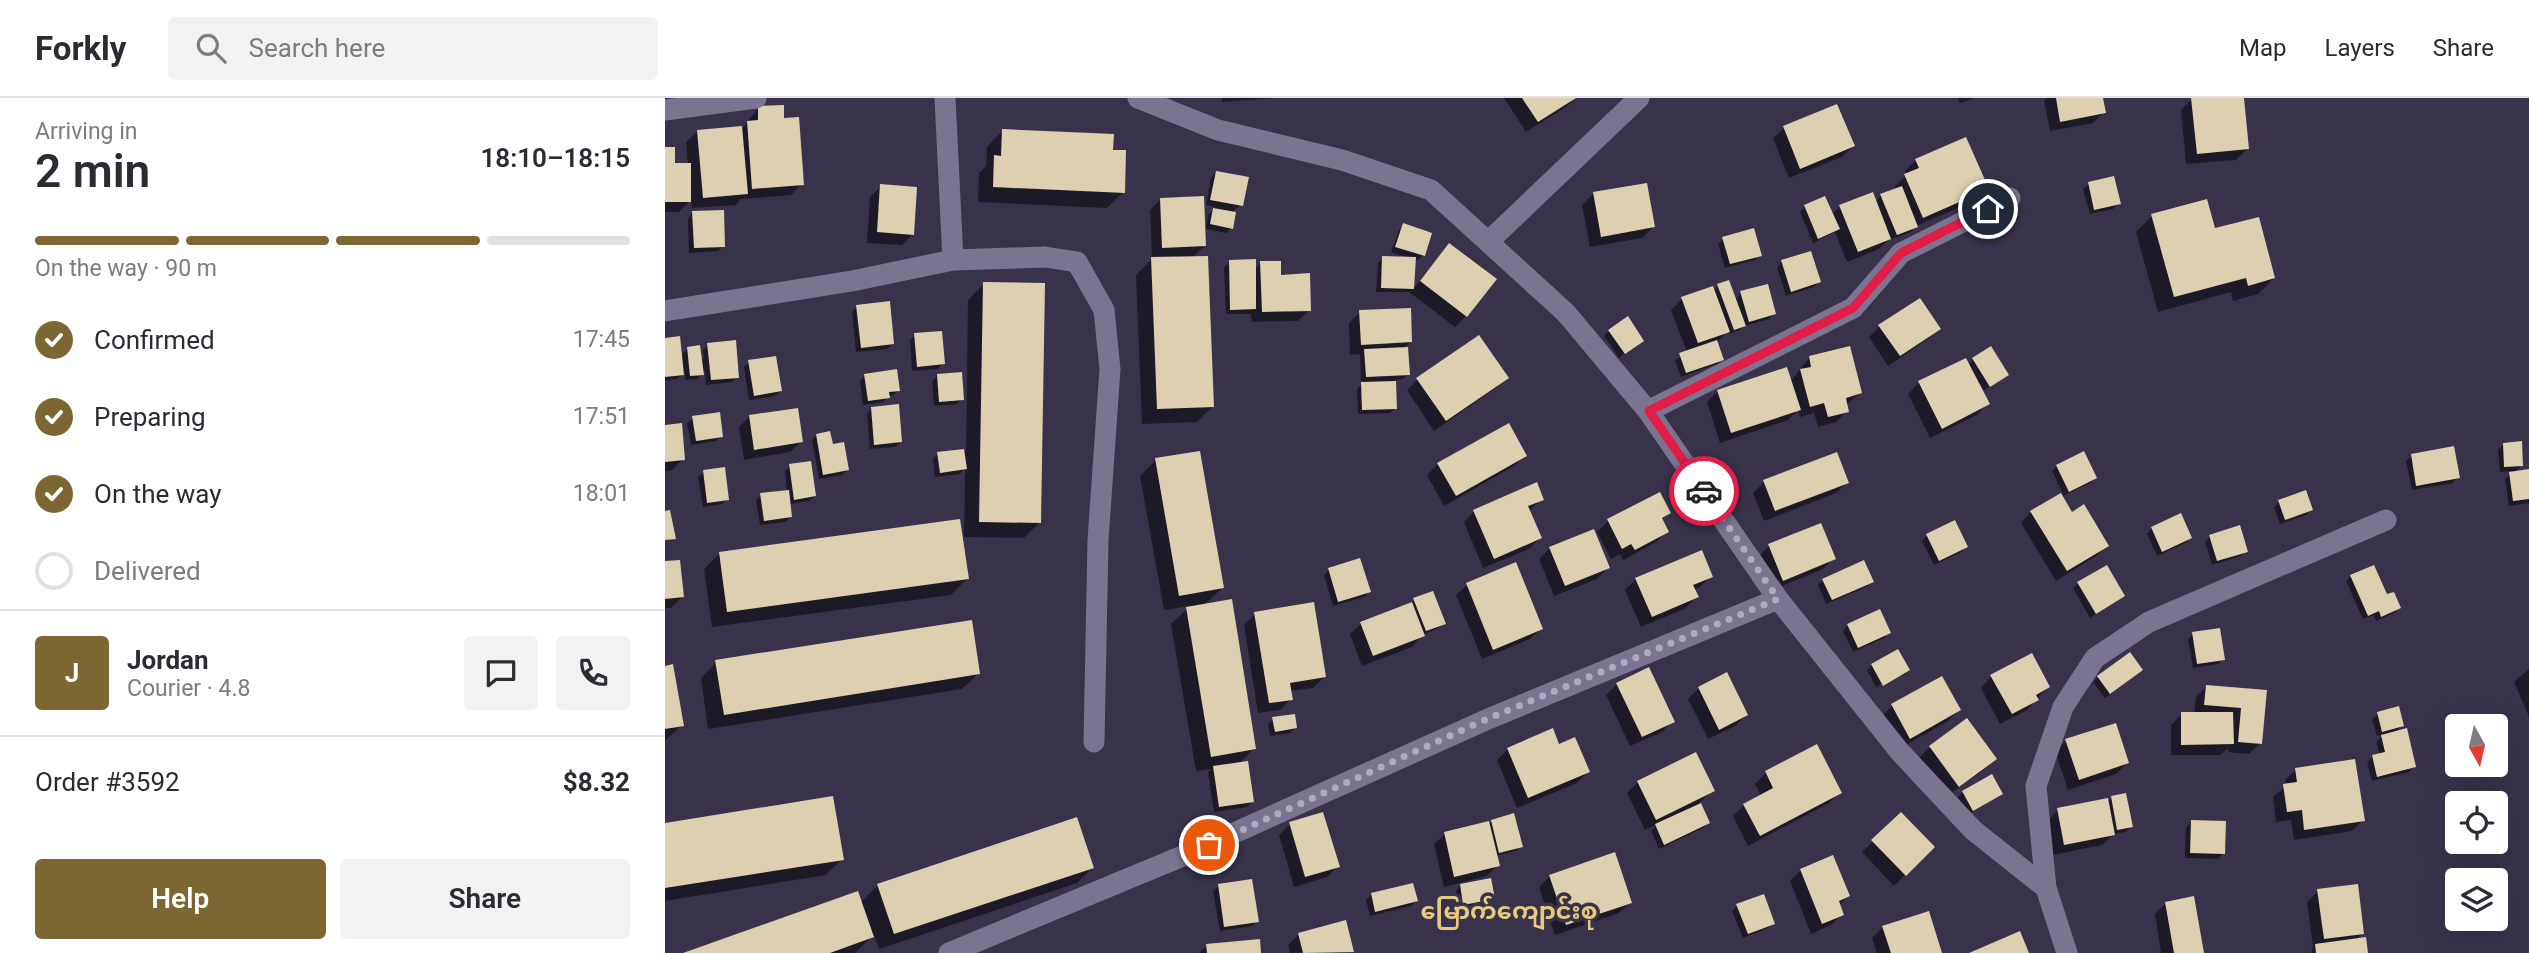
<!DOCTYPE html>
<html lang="en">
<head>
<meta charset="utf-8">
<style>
	body { margin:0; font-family:Roboto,"Noto Sans Myanmar",sans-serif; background:#f2f2f3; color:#2b2b33; height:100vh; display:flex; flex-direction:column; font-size:26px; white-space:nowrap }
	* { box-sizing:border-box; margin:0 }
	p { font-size:23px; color:#7c7c81 }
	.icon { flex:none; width:38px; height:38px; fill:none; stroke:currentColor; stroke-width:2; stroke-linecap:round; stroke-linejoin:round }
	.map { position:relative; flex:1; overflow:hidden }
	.details { display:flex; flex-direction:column; background:#fff; width:665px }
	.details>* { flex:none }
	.needle { width:46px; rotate:172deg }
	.controls { position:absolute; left:1780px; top:616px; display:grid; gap:14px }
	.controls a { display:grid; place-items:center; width:63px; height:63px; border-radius:7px; background:#fff; box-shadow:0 7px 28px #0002; font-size:35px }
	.pin { position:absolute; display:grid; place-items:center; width:60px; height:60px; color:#fff; margin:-30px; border:4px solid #fff; border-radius:50%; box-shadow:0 2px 7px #0007 }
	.courier { position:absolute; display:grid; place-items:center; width:70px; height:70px; margin:-35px; border:5px solid #e11d48; border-radius:50%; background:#fff; color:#222; box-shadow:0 2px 9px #0007 }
	.summary em { font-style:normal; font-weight:600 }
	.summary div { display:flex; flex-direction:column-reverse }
	.summary { display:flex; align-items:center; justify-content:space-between; height:119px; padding:0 35px }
	h1 { font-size:46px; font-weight:600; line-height:52px }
	.bar { display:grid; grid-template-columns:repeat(4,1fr); gap:10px 7px; align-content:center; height:84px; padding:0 35px }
	.bar i { height:9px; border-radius:5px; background:#e1e1e2 }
	.bar .selected { background:#7c6733 }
	.bar p { grid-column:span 4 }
	.line { display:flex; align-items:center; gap:18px; padding:0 35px; border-top:2px solid #e1e1e2 }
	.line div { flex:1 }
	.round { display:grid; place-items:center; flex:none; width:74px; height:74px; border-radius:7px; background:#f2f2f3 }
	ol { padding:0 35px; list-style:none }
	li { display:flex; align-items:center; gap:21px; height:77px }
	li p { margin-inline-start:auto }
	li .icon { padding:7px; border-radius:50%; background:#7c6733; color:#fff; stroke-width:4 }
	li:last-child { color:#7c7c81 }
	li i { width:38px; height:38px; border:4px solid #e1e1e2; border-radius:50% }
	.button { display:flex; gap:14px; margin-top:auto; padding:14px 35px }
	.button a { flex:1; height:80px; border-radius:7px; background:#7c6733; color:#fff; font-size:28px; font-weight:600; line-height:80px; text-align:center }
	.button a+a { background:#f2f2f3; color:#2b2b33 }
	header { display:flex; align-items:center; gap:42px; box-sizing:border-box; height:98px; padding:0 35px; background:#fff; border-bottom:2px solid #e1e1e2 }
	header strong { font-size:33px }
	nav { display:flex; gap:38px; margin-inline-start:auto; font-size:24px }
	.search { width:490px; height:63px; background:#f2f2f3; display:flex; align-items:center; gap:18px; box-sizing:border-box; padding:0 24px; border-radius:7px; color:#7c7c81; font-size:26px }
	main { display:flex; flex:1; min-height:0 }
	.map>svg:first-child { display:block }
	.shadow { fill:#0007 }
	.building { fill:#ddd0b1 }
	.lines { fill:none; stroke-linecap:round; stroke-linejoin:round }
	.minor { stroke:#7b7491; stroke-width:21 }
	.done { stroke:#afabbe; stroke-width:7; stroke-dasharray:0 12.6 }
	.route { stroke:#e11d48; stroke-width:9 }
	.labels { text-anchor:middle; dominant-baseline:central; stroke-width:7; stroke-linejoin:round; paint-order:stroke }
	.quarter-label { font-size:24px; font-weight:bold; fill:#e8ca7f; stroke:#38324b }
</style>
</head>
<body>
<header>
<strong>Forkly</strong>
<div class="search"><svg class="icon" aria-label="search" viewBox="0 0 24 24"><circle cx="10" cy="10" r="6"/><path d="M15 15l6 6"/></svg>Search here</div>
<nav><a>Map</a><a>Layers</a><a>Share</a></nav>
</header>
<main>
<section class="details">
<div class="summary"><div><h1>2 min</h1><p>Arriving in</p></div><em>18:10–18:15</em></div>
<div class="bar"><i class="selected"></i><i class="selected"></i><i class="selected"></i><i></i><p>On the way · 90 m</p></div>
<ol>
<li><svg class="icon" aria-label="check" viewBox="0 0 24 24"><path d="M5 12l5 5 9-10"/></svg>Confirmed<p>17:45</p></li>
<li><svg class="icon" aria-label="check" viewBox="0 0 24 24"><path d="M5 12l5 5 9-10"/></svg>Preparing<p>17:51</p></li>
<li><svg class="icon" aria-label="check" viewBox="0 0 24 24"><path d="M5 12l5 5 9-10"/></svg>On the way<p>18:01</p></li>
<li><i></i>Delivered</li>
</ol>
<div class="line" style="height:126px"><b class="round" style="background:#7c6733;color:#fff">J</b><div><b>Jordan</b><p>Courier · 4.8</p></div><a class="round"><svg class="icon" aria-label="chat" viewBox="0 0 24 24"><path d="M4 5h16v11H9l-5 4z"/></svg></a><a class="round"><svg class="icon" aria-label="phone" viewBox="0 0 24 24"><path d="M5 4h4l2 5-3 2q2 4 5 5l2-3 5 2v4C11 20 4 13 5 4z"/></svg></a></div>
<div class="line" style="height:91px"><div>Order #3592</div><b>$8.32</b></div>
<div class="button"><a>Help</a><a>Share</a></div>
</section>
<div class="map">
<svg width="1864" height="855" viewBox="0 0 1864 855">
	<rect width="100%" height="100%" fill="#38324b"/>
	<!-- shadow -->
	<path class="shadow" d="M557 0H610L557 4Z
		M839 0H910L901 9 861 34Z
		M1293 0H1310L1295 5Z
		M1381 0H1436L1439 14 1428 25 1385 33 1379 2Z
		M1541 0H1577L1582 51 1571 62 1521 66 1516 12 1527 1Z
		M93 10 118 22 137 86 126 97 76 101 71 107 27 110 26 101 14 114H0V51L9 67H23L21 44 32 34 78 30Z
		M1119 30 1188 48 1177 59 1124 80 1108 40Z
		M337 33 458 94 442 110 313 104 314 75 321 68 322 49Z
		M1251 62 1322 91 1311 102 1251 128 1246 134 1227 141 1226 139 1214 151 1182 164 1170 134 1148 145 1135 114 1140 109 1166 117 1175 109 1210 104 1216 97 1231 92 1229 89 1242 77 1240 73Z
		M551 74 576 107 569 112 566 130 561 135 541 131 543 117 551 109 541 107 546 80Z
		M1424 86 1454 105 1448 111 1425 116 1418 91Z
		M216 88 248 136 237 147 202 145 205 99Z
		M928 96 988 129 977 140 925 149 917 107Z
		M496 101 540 147 527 160 548 308 532 324 477 326 471 177 487 161 485 112Z
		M28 115 58 148 53 153 24 155 23 120Z
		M1487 118 1549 132 1609 180 1593 196 1568 203 1566 194 1493 214 1471 134Z
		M739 127 758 157 753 162 749 161 748 191 784 147 801 218 790 229 744 194H711L713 165 718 160H745L726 154 734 132Z
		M1058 141 1095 157 1090 162 1060 170 1053 146Z
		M565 164 589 172 596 165 615 179 644 212 633 223 587 224 586 216H561L559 169Z
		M1117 164 1154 183 1149 189 1121 198 1112 169Z
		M1063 184 1070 202 1076 195 1109 216 1104 221 1079 228 1074 232 1064 236 1063 233 1051 245 1057 261 1052 266 1016 279 1010 262 1022 254 1006 212 1017 201 1048 193 1053 188Z
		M319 186 375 424 359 440 299 439 300 370 295 376 270 379 268 361 273 356 301 353 303 202Z
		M192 209 228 245 222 251 191 254 187 214Z
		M695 214 745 244 738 251 743 276 738 281 729 282 730 310 725 315 693 316 692 291 700 283H696L695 256 685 257 684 225Z
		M1215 228 1274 230 1263 241 1223 268 1204 239Z
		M944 233 977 243 954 260 939 238Z
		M250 237 278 265 273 271 247 273 245 242Z
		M0 242 15 258 23 251 35 261H39L38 252 43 247 72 279 67 284 41 287 40 273 32 281 20 282V274L12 281 0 283Z
		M1144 260 1195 295 1181 307 1182 313 1171 324 1153 329 1149 315 1135 319 1133 312 1123 322 1055 345 1042 304 1053 293 1125 284Z
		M1308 262 1337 281 1319 292 1315 286 1313 287 1322 306 1312 317 1265 340 1243 296 1254 285 1303 267Z
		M84 264 115 293 110 298 84 302 79 269Z
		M200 277 234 292 228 297 223 298 218 304 198 307 195 283Z
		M272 278 297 301 292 306 269 308 267 283Z
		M841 279 831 290 769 333 742 292 752 282Z
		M207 310 236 344 230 349 205 351 202 316Z
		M85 318 136 344 125 354 79 362 74 329Z
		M28 320 56 338 51 343 26 347 22 325Z
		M0 329 18 361 7 372 0 373Z
		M152 337 166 348 182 372 177 377 154 381 147 342Z
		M1838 347 1857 367 1849 375 1864 373V405L1844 408 1840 381 1848 373 1835 374 1833 352Z
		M860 358 849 368 779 408 762 377 773 366Z
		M1747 358 1793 379 1788 385 1747 392 1741 363Z
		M491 362 557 490 538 508 589 650 574 666 587 704 582 709 549 714 543 674 547 671 531 673 506 526 525 508 499 512 475 378Z
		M125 368 150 398 144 403 124 406 126 419 120 424 95 427 91 402 96 397 122 394 120 373Z
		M1392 368 1430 380 1425 385 1396 399 1406 417 1442 447 1431 458 1391 483 1356 425 1366 414 1398 396 1387 373Z
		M39 374 62 401 57 406 38 409 33 379Z
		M1099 384 1182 385 1171 395 1099 423 1088 395Z
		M877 401 863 414 875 440 864 451 818 470 799 424 809 413Z
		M1614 404 1646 412 1641 417 1615 426 1609 409Z
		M1004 415 996 422 1002 433 991 444 958 462 955 456 946 461 932 434 943 423Z
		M1155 427 1169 460 1158 471 1107 492 1093 459 1104 448Z
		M1487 430 1525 440 1520 445 1492 458 1482 436Z
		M1262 438 1301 449 1296 454 1269 467 1257 443Z
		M1545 438 1581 453 1576 458 1547 467 1540 444Z
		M885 450 943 470 932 481 889 498 874 461Z
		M55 455 302 481 286 497 47 529 39 471Z
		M0 465 17 499 6 510H0Z
		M850 467 876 531 865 541 817 561 791 497 802 487Z
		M664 472 704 494 699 499 668 508 659 477Z
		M1046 478 1035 489 1029 492 1031 499 1021 510 976 529 960 492 971 481Z
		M1686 478 1721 499 1734 509 1729 515 1711 523 1709 517 1698 521 1681 483Z
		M1158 482 1207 484 1201 489 1161 506 1153 487Z
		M1413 485 1458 498 1425 520 1408 490Z
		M749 502 779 525 774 530 757 537 747 549 697 568 685 536 696 526 744 507Z
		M590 516 659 579 648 590 625 593 626 601 615 612 593 615 579 527Z
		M1183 527 1224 535 1219 540 1188 554 1178 533Z
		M1528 536 1558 561 1553 566 1528 570 1523 541Z
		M51 564 313 576 297 591 43 631 36 580Z
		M1207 567 1239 573 1211 589 1202 572Z
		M0 569 17 627 0 643Z
		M1864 571V619L1849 584Z
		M1471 577 1440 600 1428 584 1433 579Z
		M1326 579 1383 589 1361 613 1335 626 1316 590Z
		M1277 580 1294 612 1283 623 1234 651 1216 619 1227 608Z
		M952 586 1007 623 997 634 965 648 941 597Z
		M1542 588 1600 594 1595 645 1584 656 1563 654V650L1556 657H1506V627L1517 616H1529L1531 599Z
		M1034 590 1081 617 1070 628 1043 641 1023 601Z
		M1713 616 1737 627 1730 635 1749 668 1744 674 1707 683 1702 664 1708 659 1715 657 1711 644 1719 636 1712 638 1707 621Z
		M608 621 630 630 625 635 605 638 603 626Z
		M1401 643 1462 665 1451 676 1403 692 1390 653Z
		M893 648 923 674 912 685 852 710 832 662 843 651Z
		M1151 648 1175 694 1164 705 1083 748 1068 718 1079 707 1096 698 1090 686 1101 675Z
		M1265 649 1329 661 1319 672 1282 698 1254 660Z
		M1631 672 1698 722 1687 733 1629 742 1626 722 1611 724 1608 699 1621 688 1620 682Z
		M973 684 1048 692 1034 705 1043 725 1038 730 994 751 986 733 993 726 980 732 962 695Z
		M1298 694 1336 696 1303 717 1293 699Z
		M1447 700 1466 728 1461 734 1449 736 1437 747 1388 757 1382 723 1393 712 1442 704Z
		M657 716 673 768 662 779 629 789 614 737 625 726Z
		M1236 716 1268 749 1229 788 1197 754Z
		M827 723 856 748 851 753 831 758 833 767 822 778 779 789 769 746 780 736 823 727Z
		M1526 724 1558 756 1553 761 1520 760 1521 729Z
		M0 726 177 761 161 777 0 803Z
		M427 770 412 785 214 851 209 837 190 855H22L195 805 213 787Z
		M1136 772 1183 798 1174 807 1177 816 1166 827 1146 836 1125 783Z
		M885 778 965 805 954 815 890 837 874 789Z
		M797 786 829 801 823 806 794 811 791 793Z
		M554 788 592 823 587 828 555 833 548 793Z
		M1653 793 1697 836 1691 842 1701 855H1646L1648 849 1642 804Z
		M706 797 751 802 746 808 705 818 701 802Z
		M1501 805 1537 855H1496L1490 816Z
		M1072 808 1108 825 1103 830 1078 840 1067 813Z
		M1218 829 1276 855H1212L1207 840Z
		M634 836 687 853 625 855 623 847Z
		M542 848 595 855H534Z"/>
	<!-- building -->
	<path class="building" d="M857 0H911L873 24Z
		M1391 0H1438L1441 15 1395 24Z
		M1526 0H1579L1584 51 1532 56Z
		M1172 6 1190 48 1135 71 1118 28Z
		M119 7V20L134 19 139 87 87 91 82 23 93 22V8Z
		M77 28 83 96 38 100 32 32Z
		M337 31 449 36 448 52H461L460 95 328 89 329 57 336 58Z
		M1301 39 1324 91 1258 120 1239 76 1254 70 1250 61Z
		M0 49H10V65H26V104H0Z
		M551 73 584 79 578 108 545 102Z
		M1449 78 1456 106 1429 112 1423 84Z
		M982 85 990 129 936 139 928 94Z
		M215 86 252 89 249 137 212 134Z
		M1237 88 1253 129 1232 137 1215 96Z
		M1208 94 1226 141 1193 154 1174 107Z
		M539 98 541 148 497 150 495 100Z
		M1160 98 1175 131 1153 141 1139 107Z
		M1542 101 1550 130 1594 119 1610 180 1583 188 1581 180 1509 199 1486 116Z
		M548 110 571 114 568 131 545 126Z
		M59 112 60 149 29 150 27 113Z
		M738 125 767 135 760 158 730 149Z
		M1089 130 1097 158 1065 166 1057 139Z
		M784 145 832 181 802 219 755 183Z
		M1146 153 1156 184 1126 194 1116 162Z
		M543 158 549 309 492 311 486 159Z
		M717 158 751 159 749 191 716 190Z
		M591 161V211L565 212 564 162Z
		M595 163H616V177L645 175 646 213 597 214Z
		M1064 182 1081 228 1069 232 1052 186Z
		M318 184 380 185 376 425 314 424Z
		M1103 186 1111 216 1084 224 1075 193Z
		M1048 188 1065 234 1033 245 1016 199Z
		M1255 200 1276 231 1235 258 1213 227Z
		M225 203 229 246 196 250 191 207Z
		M746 210 747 244 696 247 694 212Z
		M963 218 979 243 960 256 943 232Z
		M277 233 280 266 252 269 249 235Z
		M814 237 844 280 781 323 751 280Z
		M15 238 19 277 0 279V240Z
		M71 242 74 280 46 282 42 245Z
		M1052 242 1059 262 1021 275 1014 255Z
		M35 247 39 277 25 278 22 249Z
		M1185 248 1197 295 1181 300 1184 314 1163 319 1159 305 1145 309 1135 271 1146 269 1144 258Z
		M1326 248 1344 277 1325 289 1307 260Z
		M743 249 745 277 701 279 699 251Z
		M111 258 117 293 89 298 83 262Z
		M1301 260 1325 306 1277 331 1253 283Z
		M1122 269 1136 312 1066 335 1052 292Z
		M232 271 235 293 224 294 225 300 203 303 199 276Z
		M297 274 299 302 274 304 272 276Z
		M731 283 732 311 697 312 696 284Z
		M234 306 237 344 209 347 206 309Z
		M133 310 138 344 89 352 84 317Z
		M55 314 58 339 31 343 27 318Z
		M17 325 20 362 0 364V327Z
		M844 325 862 358 791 398 772 365Z
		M165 333 168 346 179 344 184 372 158 377 151 336Z
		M1857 343 1858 368 1839 369 1838 345Z
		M1789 348 1795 380 1751 388 1746 356Z
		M299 351 302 371 275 375 272 354Z
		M535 353 559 490 514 498 490 360Z
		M1419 353 1432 380 1404 394 1391 367Z
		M1172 354 1184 385 1110 413 1098 382Z
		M146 363 151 398 129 402 124 366Z
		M60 369 64 402 42 405 38 372Z
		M1864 371V401L1848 403 1844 374Z
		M872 384 879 402 863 408 877 440 829 461 808 412Z
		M124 392 127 419 99 423 95 395Z
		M1641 392 1648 412 1620 422 1613 402Z
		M995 394 1006 415 997 420 1004 434 970 452 966 446 957 451 942 421Z
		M1396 395 1407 414 1419 406 1444 448 1402 473 1365 413Z
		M5 412 11 441 0 442V413Z
		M1516 415 1527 440 1497 454 1486 429Z
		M295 421 304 481 62 514 54 454Z
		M1290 422 1303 449 1274 463 1261 436Z
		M1156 425 1171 461 1118 483 1103 446Z
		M1575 427 1583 454 1552 463 1544 437Z
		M929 431 945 470 900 488 884 449Z
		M1037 452 1048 479 1028 487 1034 499 987 519 970 480Z
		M695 460 706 494 673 504 663 470Z
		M15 462 19 499 0 501V463Z
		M1199 462 1209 484 1167 502 1157 481Z
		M851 464 878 531 828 552 801 485Z
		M1442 467 1460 498 1431 516 1412 484Z
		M1709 467 1722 496 1729 494 1736 510 1716 519 1714 513 1703 518 1685 477Z
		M768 493 781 526 761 533 748 500Z
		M567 501 591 651 546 659 521 509Z
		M649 504 661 579 625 585 628 602 604 605 589 514Z
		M747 504 760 538 708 558 695 524Z
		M1215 511 1226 535 1193 550 1182 526Z
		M307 522 315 576 59 617 50 562Z
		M1555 530 1560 562 1532 566 1527 534Z
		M1233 551 1245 572 1218 588 1206 566Z
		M1465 554 1478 572 1445 596 1432 578Z
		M1367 555 1385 589 1371 597 1374 602 1347 616 1325 577Z
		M8 566 19 628 0 631V568Z
		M984 569 1010 624 977 639 951 585Z
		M1062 574 1083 617 1054 632 1033 589Z
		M1277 578 1296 612 1245 641 1226 606Z
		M1541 587 1602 592 1597 646 1573 644 1576 610 1539 607Z
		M1734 608 1739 628 1717 634 1712 614Z
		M1516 614H1568L1569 646 1516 647Z
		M630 616 632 630 610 634 607 619Z
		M1302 620 1332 661 1294 689 1264 648Z
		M1451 625 1464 665 1414 682 1400 641Z
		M888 630 894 646 910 639 925 674 863 700 842 650Z
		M1742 630 1751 669 1712 679 1707 657 1720 654 1716 637Z
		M1152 646 1177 695 1095 738 1078 706 1108 690 1100 673Z
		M1031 654 1050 693 991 722 972 683Z
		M1690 661 1700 723 1639 732 1637 712 1622 714 1618 686 1632 684 1630 670Z
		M583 663 589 704 554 709 548 668Z
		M1327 676 1338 696 1308 713 1297 693Z
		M1461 695 1468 729 1452 732 1446 698Z
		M168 698 179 762 0 790V725Z
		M1443 700 1450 737 1399 747 1392 710Z
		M1036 705 1045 725 999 747 990 726Z
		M658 714 675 769 640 779 624 724Z
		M1236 714 1270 749 1241 778 1206 742Z
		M849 715 858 749 834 755 826 722Z
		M412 719 429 770 229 836 212 786Z
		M1526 722 1561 723 1560 756 1525 755Z
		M824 723 835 768 789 779 779 734Z
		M950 754 967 805 901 827 884 777Z
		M1168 757 1185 798 1174 803 1179 817 1157 826 1135 771Z
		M826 780 830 801 798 807 795 786Z
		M587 781 594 824 559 829 553 786Z
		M748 785 753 803 710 814 706 795Z
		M1693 786 1699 836 1659 841 1652 791Z
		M193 793 209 839 165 855H18Z
		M1099 796 1110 826 1083 836 1071 806Z
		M1529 798 1539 855H1509L1500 804Z
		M1264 813 1277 855H1226L1217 828Z
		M681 822 689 854 638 855 633 835Z
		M1355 833 1364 855H1304Z
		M1701 839 1703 855H1651L1650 846Z
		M595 841 596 855H542L541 846Z"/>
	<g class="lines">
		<!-- minor -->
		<path class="minor" d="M473 0 553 32 677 62 766 92 901 215 983 313 1113 501 1235 654 1308 732 1381 790 1402 855
			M0 12 91 0
			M823 144 974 0
			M288 162 380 159 412 164 439 212 445 271 433 442 429 644
			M0 213 187 183 288 162 280 0
			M983 313 1188 210 1236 155 1345 100
			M1381 790 1371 688 1398 609 1430 560 1484 524 1721 422
			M284 855 520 757 823 621 1113 501"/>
	</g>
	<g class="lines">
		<!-- done -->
		<path class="done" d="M544 747 822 621 1113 501 1039 393"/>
		<!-- route -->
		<path class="route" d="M1039 393 984 313 1188 210 1236 155 1323 111"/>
	</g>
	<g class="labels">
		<!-- quarter labels -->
		<g class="quarter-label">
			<text x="844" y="813">မြောက်ကျောင်းစု</text>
		</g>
	</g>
</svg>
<div class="controls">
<a><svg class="needle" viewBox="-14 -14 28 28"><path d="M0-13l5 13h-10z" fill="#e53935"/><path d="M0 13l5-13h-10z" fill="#7c7c81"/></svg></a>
<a><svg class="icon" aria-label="locate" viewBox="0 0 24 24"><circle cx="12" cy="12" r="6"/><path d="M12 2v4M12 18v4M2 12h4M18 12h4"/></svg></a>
<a><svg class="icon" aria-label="layers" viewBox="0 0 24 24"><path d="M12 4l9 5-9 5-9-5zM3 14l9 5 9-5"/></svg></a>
</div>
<div class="pin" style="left:544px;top:747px;background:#ea580c"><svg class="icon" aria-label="bag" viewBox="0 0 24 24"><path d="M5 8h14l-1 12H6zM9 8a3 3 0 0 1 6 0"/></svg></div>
<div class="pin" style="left:1323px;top:111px;background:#1f2937"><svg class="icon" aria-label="home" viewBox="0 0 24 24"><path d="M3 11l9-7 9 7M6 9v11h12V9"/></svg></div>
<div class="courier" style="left:1039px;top:393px"><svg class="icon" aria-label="car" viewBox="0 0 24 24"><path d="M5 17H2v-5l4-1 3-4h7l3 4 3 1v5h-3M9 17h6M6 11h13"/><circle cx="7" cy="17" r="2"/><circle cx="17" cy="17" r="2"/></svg></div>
</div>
</main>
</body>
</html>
